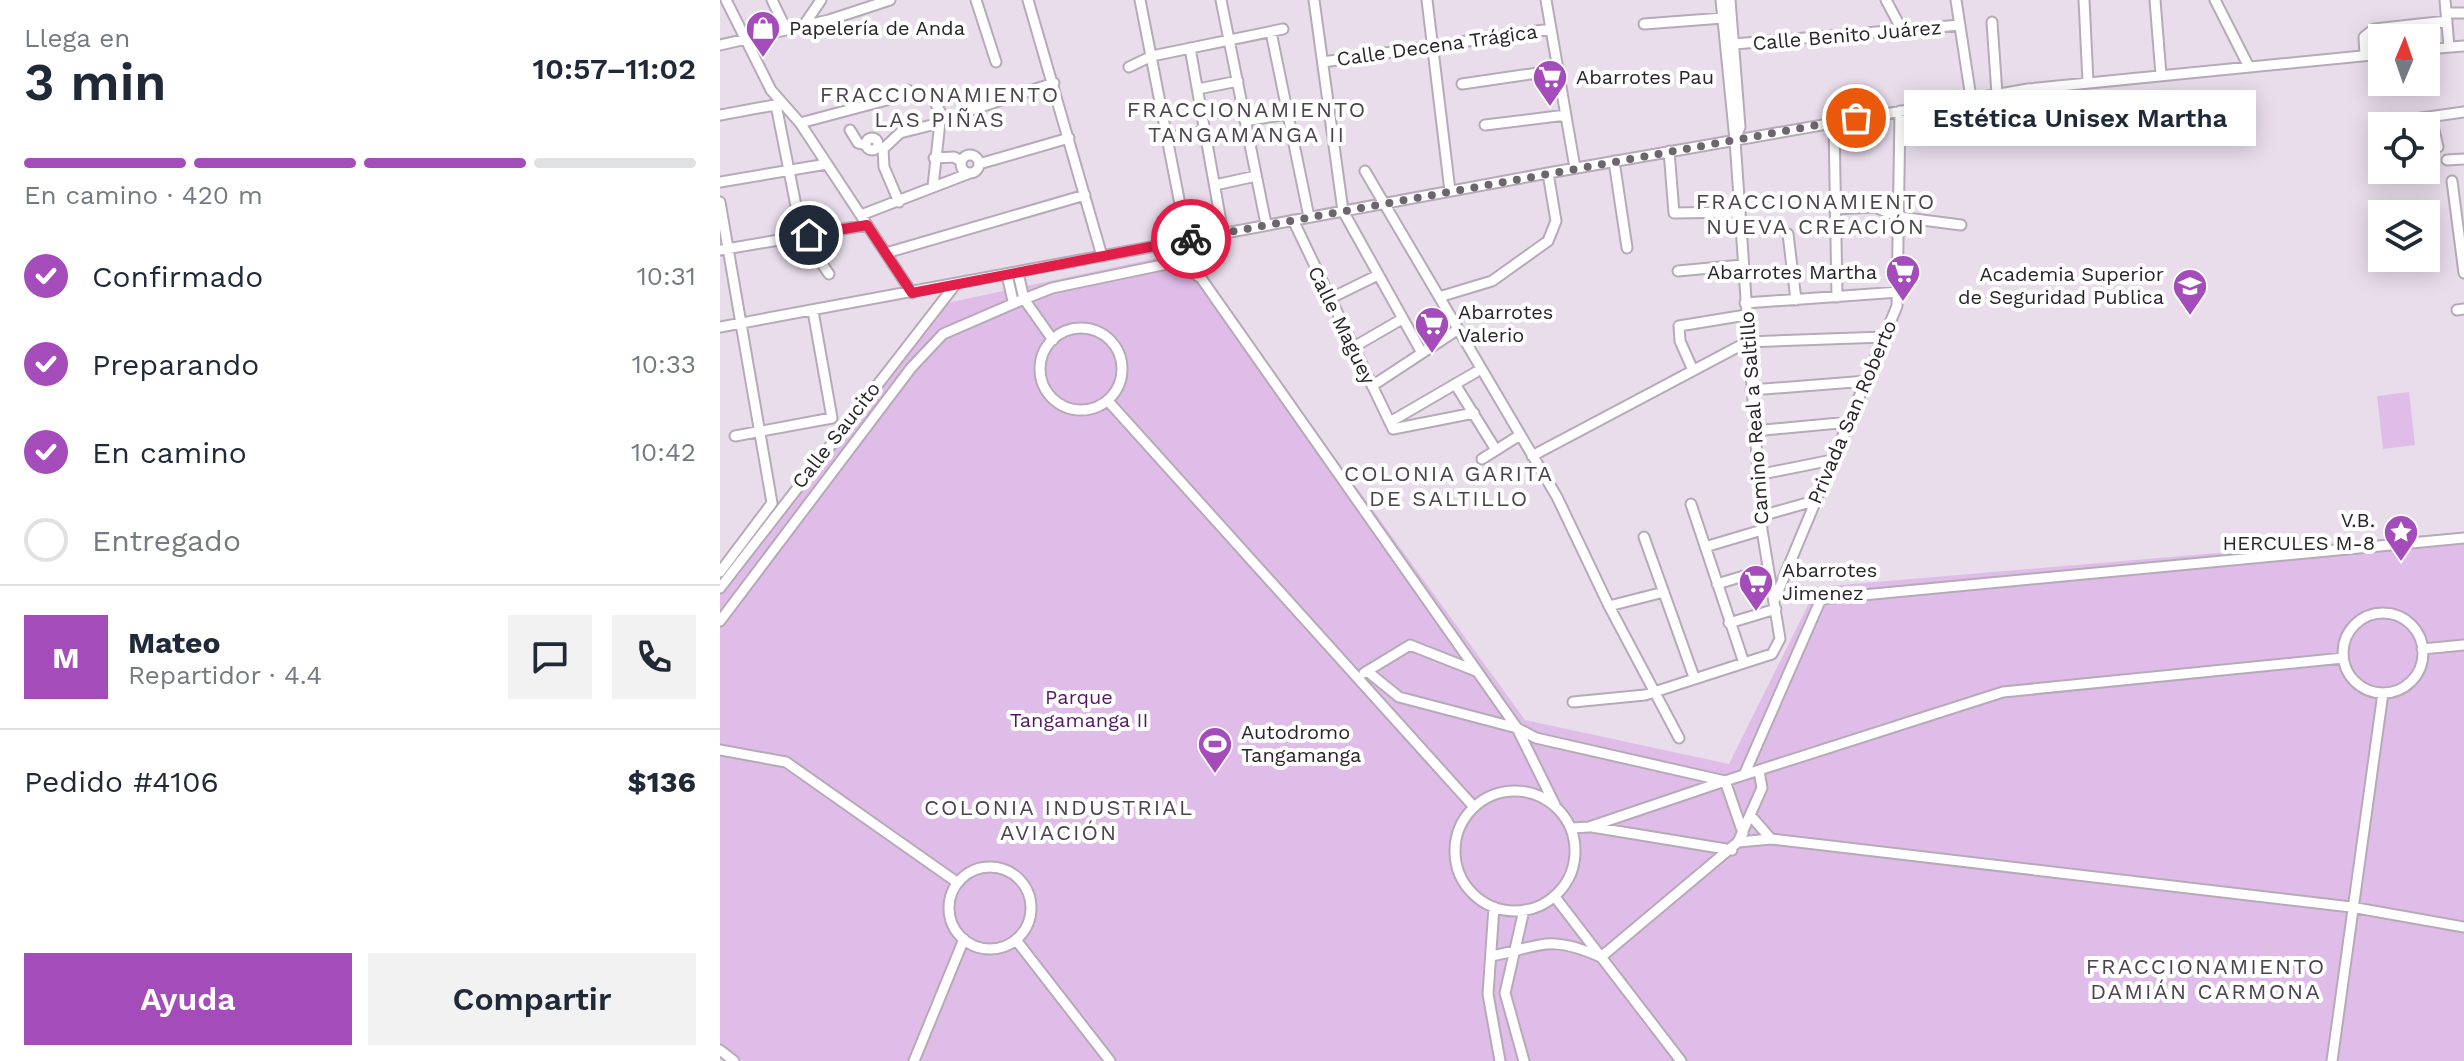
<!DOCTYPE html>
<html lang="es">
<head>
<meta charset="utf-8">
<style>
	body { margin:0; font-family:"Work Sans",sans-serif; background:#f2f2f3; color:#1f2937; height:100vh; display:flex; flex-direction:column; font-size:30px; white-space:nowrap }
	* { box-sizing:border-box; margin:0 }
	p { font-size:26px; color:#747a83 }
	.icon { flex:none; width:44px; height:44px; fill:none; stroke:currentColor; stroke-width:2; stroke-linecap:round; stroke-linejoin:round }
	.map { position:relative; flex:1; overflow:hidden }
	.details { display:flex; flex-direction:column; background:#fff; width:720px }
	.details>* { flex:none }
	.needle { width:52px; rotate:2deg }
	.controls { position:absolute; left:1648px; top:24px; display:grid; gap:16px }
	.controls a { display:grid; place-items:center; width:72px; height:72px; border-radius:0px; background:#fff; box-shadow:0 4px 20px #0003; font-size:40px }
	.pin { position:absolute; display:grid; place-items:center; width:68px; height:68px; color:#fff; margin:-34px; border:4px solid #fff; border-radius:50%; box-shadow:0 2px 8px #0007 }
	.courier { position:absolute; display:grid; place-items:center; width:80px; height:80px; margin:-40px; border:6px solid #e11d48; border-radius:50%; background:#fff; color:#222; box-shadow:0 2px 10px #0007 }
	.bubble { position:absolute; height:56px; border-radius:0px; background:#fff; box-shadow:0 4px 20px #0003; font-size:26px; font-weight:600; line-height:56px; text-align:center }
	.head em { font-style:normal; font-weight:600 }
	.head div { display:flex; flex-direction:column-reverse }
	.head { display:flex; align-items:center; justify-content:space-between; height:136px; padding:0 24px }
	h1 { font-size:52px; font-weight:600; line-height:60px }
	.bar { display:grid; grid-template-columns:repeat(4,1fr); gap:12px 8px; align-content:center; height:96px; padding:0 24px }
	.bar i { height:10px; border-radius:6px; background:#e0e1e3 }
	.bar .current { background:#a44cb9 }
	.bar p { grid-column:span 4 }
	.line { display:flex; align-items:center; gap:20px; padding:0 24px; border-top:2px solid #e0e1e3 }
	.line div { flex:1 }
	.round { display:grid; place-items:center; flex:none; width:84px; height:84px; border-radius:0px; background:#f2f2f3 }
	ol { padding:0 24px; list-style:none }
	li { display:flex; align-items:center; gap:24px; height:88px }
	li p { margin-inline-start:auto }
	li .icon { padding:8px; border-radius:50%; background:#a44cb9; color:#fff; stroke-width:4 }
	li:last-child { color:#747a83 }
	li i { width:44px; height:44px; border:4px solid #e0e1e3; border-radius:50% }
	.cta { display:flex; gap:16px; margin-top:auto; padding:16px 24px }
	.cta a { flex:1; height:92px; border-radius:0px; background:#a44cb9; color:#fff; font-size:32px; font-weight:600; line-height:92px; text-align:center }
	.cta a+a { background:#f2f2f3; color:#1f2937 }
	main { display:flex; flex:1; min-height:0 }
	.map>svg:first-child { display:block }
	.green { fill:#e0bde9 }
	.lines { fill:none; stroke-linecap:round; stroke-linejoin:round }
	.minor-casing { stroke:#b6aab8; stroke-width:13 }
	.minor { stroke:#fff; stroke-width:9 }
	.done { stroke:#6c656d; stroke-width:8; stroke-dasharray:0 14.4 }
	.route { stroke:#e11d48; stroke-width:10 }
	.labels { text-anchor:middle; dominant-baseline:central; stroke-width:8; stroke-linejoin:round; paint-order:stroke }
	.poi-label { font-size:20px; fill:#282429; stroke:#fff; text-anchor:start }
	.street-label { font-size:20px; fill:#282429; stroke:#fff }
	.park-label { font-size:20px; fill:#571765; stroke:#fff }
	.neighbourhood-label { font-size:22px; letter-spacing:2px; fill:#4c434f; stroke:#fff }
</style>
</head>
<body>
<main>
<section class="details">
<div class="head"><div><h1>3 min</h1><p>Llega en</p></div><em>10:57–11:02</em></div>
<div class="bar"><i class="current"></i><i class="current"></i><i class="current"></i><i></i><p>En camino · 420 m</p></div>
<ol>
<li><svg class="icon" aria-label="check" viewBox="0 0 24 24"><path d="M5 12l5 5 9-10"/></svg>Confirmado<p>10:31</p></li>
<li><svg class="icon" aria-label="check" viewBox="0 0 24 24"><path d="M5 12l5 5 9-10"/></svg>Preparando<p>10:33</p></li>
<li><svg class="icon" aria-label="check" viewBox="0 0 24 24"><path d="M5 12l5 5 9-10"/></svg>En camino<p>10:42</p></li>
<li><i></i>Entregado</li>
</ol>
<div class="line" style="height:144px"><b class="round" style="background:#a44cb9;color:#fff">M</b><div><b>Mateo</b><p>Repartidor · 4.4</p></div><a class="round"><svg class="icon" aria-label="chat" viewBox="0 0 24 24"><path d="M4 5h16v11H9l-5 4z"/></svg></a><a class="round"><svg class="icon" aria-label="phone" viewBox="0 0 24 24"><path d="M5 4h4l2 5-3 2q2 4 5 5l2-3 5 2v4C11 20 4 13 5 4z"/></svg></a></div>
<div class="line" style="height:104px"><div>Pedido #4106</div><b>$136</b></div>
<div class="cta"><a>Ayuda</a><a>Compartir</a></div>
</section>
<div class="map">
<svg width="1744" height="1061" viewBox="0 0 1744 1061">
	<rect width="100%" height="100%" fill="#e9ddec"/>
	<!-- green -->
	<path class="green" d="M466 252 805 720 1009 764 1097 587 1744 532V1061H23L0 1044V595L227 303Z
		M1689 392 1695 445 1663 449 1657 396Z"/>
	<g class="lines">
		<!-- minor casing -->
		<g class="minor-casing">
			<path id="minor" d="M6 0 51 90 80 123 192 293
				M52 0 66 29
				M256 0 276 62
				M308 0 382 256
				M420 0 467 240
				M501 0 546 224
				M594 0 623 211 702 353
				M707 0 730 191
				M826 0 855 168
				M1010 0 1020 127 1015 140
				M1166 0 1182 30
				M1236 0 1251 98
				M1364 0 1368 82
				M1435 0 1441 75
				M1495 0 1529 67
				M1725 0 1729 47
				M1726 13H1744
				M1272 22 1277 94
				M924 24 1003 18
				M84 25 101 0
				M551 32 589 217
				M1014 44 1240 25
				M0 45 109 20 170 0
				M470 48 503 233
				M1706 49 1744 46
				M1645 55 1644 37 1654 29 1727 21
				M603 62 831 29
				M409 67 432 56 563 29
				M742 84 838 70
				M478 89 518 81
				M211 96 221 113 213 186
				M1229 102 1232 132
				M56 105 82 236
				M251 110 334 83
				M0 115 60 104
				M1711 117 1718 147
				M1687 120 1744 112
				M525 121 609 107
				M1114 122 1117 297
				M80 123 182 96 188 90
				M765 125 846 115
				M130 130 138 143 146 145
				M448 138 485 130
				M146 144a6 6 0 1 1 12 0a6 6 0 1 1-12 0Z
				M949 151 954 213 1018 212
				M241 164a9 9 0 1 1 18 0a9 9 0 1 1-18 0Z
				M214 158 234 157 241 161
				M1727 160 1744 159
				M894 161 907 248
				M259 164 349 138
				M645 171 837 497 889 606 959 738
				M1732 181 1744 273
				M0 182 107 164
				M495 185 536 176
				M0 202 52 503 0 572
				M179 202 164 167 163 149 180 133 220 123
				M1114 209 1155 207 1179 217 1241 225
				M141 215 250 173
				M573 220 673 429 754 413
				M1068 234 1076 300
				M89 235 91 248 109 274
				M0 250 147 225
				M166 253 365 195
				M958 271 1022 265
				M298 273 304 299 332 288 447 264 465 268 481 278 797 728 816 738 1005 781 1283 692 1623 658
				M287 275 293 301
				M719 297 772 281 828 241 836 221 828 173
				M609 299 656 276
				M1025 303 1179 292
				M1737 310 1744 309
				M0 327 828 173 1308 89 1662 54
				M320 369a41 41 0 1 1 82 0a41 41 0 1 1-82 0Z
				M632 348 682 319
				M972 368 960 341 959 326 1026 315
				M735 384 776 450
				M652 386 737 330
				M1031 390 1147 381
				M388 401 754 807
				M670 422 756 372
				M1034 431 1130 422
				M15 436 112 418 93 311
				M812 456 1027 342 1164 337
				M762 459 800 435
				M1037 475 1112 460
				M971 504 1024 663
				M1041 516 1094 501
				M924 537 974 677
				M985 547 1042 530
				M997 584 1047 569
				M0 588 235 285
				M1054 601 1177 306 1180 111
				M889 606 944 592
				M1623 653a40 40 0 1 1 80 0a40 40 0 1 1-80 0Z
				M0 621 191 368 223 334 304 299 333 340
				M1009 623 1056 609
				M1702 649 1744 645
				M647 671 679 697 797 728 835 805
				M644 673 690 645 756 671
				M853 702 925 695 1052 654 1060 639 1042 530 1015 140 1001 0
				M0 750 66 762 238 883
				M1024 775 1101 599 1744 538
				M735 851a60 60 0 1 1 120 0a60 60 0 1 1-120 0Z
				M1031 816 1051 839
				M872 827 1012 850
				M852 828 869 827 1005 781 1023 833
				M1018 842 1051 839 1631 907 1744 927
				M229 908a41 41 0 1 1 82 0a41 41 0 1 1-82 0Z
				M835 897 961 1061
				M774 907 768 994 780 1061
				M296 940 390 1061
				M771 956C823 946 828 934 881 957L1018 842 1042 788 1039 771
				M0 1050 14 1061
				M194 1061 244 939
				M804 1061 785 993 804 910
				M1612 1061 1663 693"/>
		</g>
		<!-- minor -->
		<use href="#minor" class="minor"/>
	</g>
	<g class="lines">
		<!-- done -->
		<path class="done" d="M471 239 1136 118"/>
		<!-- route -->
		<path class="route" d="M89 235 147 225 192 293 471 239"/>
	</g>
	<!-- icons -->
	<defs>
		<g id="shop-pin" transform="scale(1.8)"><path d="M0 17L-7.5 6A9.5 9.5 0 1 1 7.5 6Z" fill="#a44cb9" stroke="#fff"/><path d="M-5-2.5h2.3a2.7 3.5 0 0 1 5.4 0H5L5.5 6h-11ZM-1.5-2.5h3a1.5 2.3 0 0 0-3 0Z" fill="#fff"/></g>
		<g id="supermarket-pin" transform="scale(1.8)"><path d="M0 17L-7.5 6A9.5 9.5 0 1 1 7.5 6Z" fill="#a44cb9" stroke="#fff"/><path d="M-6-5.5h2.5l.6 2H6L4.5 2H-2.5L-4.4-4H-6ZM-1.5 3.2a1.3 1.3 0 1 0 .1 0ZM3 3.2a1.3 1.3 0 1 0 .1 0Z" fill="#fff"/></g>
		<g id="university-pin" transform="scale(1.8)"><path d="M0 17L-7.5 6A9.5 9.5 0 1 1 7.5 6Z" fill="#a44cb9" stroke="#fff"/><path d="M0-5L7-2L0 1L-7-2ZM-4 1L0 2.5L4 1V4Q0 6-4 4Z" fill="#fff"/></g>
		<g id="sight-pin" transform="scale(1.8)"><path d="M0 17L-7.5 6A9.5 9.5 0 1 1 7.5 6Z" fill="#a44cb9" stroke="#fff"/><path d="M0-6L1.8-2.2L6-1.7L2.9 1.2L3.7 5.4L0 3.3L-3.7 5.4L-2.9 1.2L-6-1.7L-1.8-2.2Z" fill="#fff"/></g>
		<g id="stadium-pin" transform="scale(1.8)"><path d="M0 17L-7.5 6A9.5 9.5 0 1 1 7.5 6Z" fill="#a44cb9" stroke="#fff"/><path d="M0-5a6.5 5 0 1 0 0 10a6.5 5 0 1 0 0-10ZM-3.5-1.8h7v3.6h-7Z" fill="#fff"/></g>
	</defs>
	<g fill-rule="evenodd">
		<use href="#shop-pin" x="43" y="28"/>
		<use href="#supermarket-pin" x="830" y="77"/>
		<use href="#supermarket-pin" x="1183" y="272"/>
		<use href="#university-pin" x="1470" y="286"/>
		<use href="#supermarket-pin" x="712" y="324"/>
		<use href="#sight-pin" x="1681" y="532"/>
		<use href="#supermarket-pin" x="1036" y="582"/>
		<use href="#stadium-pin" x="495" y="744"/>
	</g>
	<g class="labels">
		<!-- poi labels -->
		<g class="poi-label">
			<text x="69" y="28">Papelería de Anda</text>
			<text x="856" y="77">Abarrotes Pau</text>
			<text x="1157" y="272" text-anchor="end">Abarrotes Martha</text>
			<text x="1444" y="274" text-anchor="end">Academia Superior<tspan x="1444" dy="23">de Seguridad Publica</tspan></text>
			<text x="738" y="312">Abarrotes<tspan x="738" dy="23">Valerio</tspan></text>
			<text x="1655" y="520" text-anchor="end">V.B.<tspan x="1655" dy="23">HERCULES M-8</tspan></text>
			<text x="1062" y="570">Abarrotes<tspan x="1062" dy="23">Jimenez</tspan></text>
			<text x="521" y="732">Autodromo<tspan x="521" dy="23">Tangamanga</tspan></text>
		</g>
		<!-- street labels -->
		<g class="street-label">
			<text transform="translate(1127 35) rotate(-5)">Calle Benito Juárez</text>
			<text transform="translate(717 45) rotate(-8)">Calle Decena Trágica</text>
			<text transform="translate(622 325) rotate(64)">Calle Maguey</text>
			<text transform="translate(1132 412) rotate(-67)">Privada San Roberto</text>
			<text transform="translate(1034 418) rotate(-94)">Camino Real a Saltillo</text>
			<text transform="translate(116 435) rotate(-52)">Calle Saucito</text>
		</g>
		<!-- park labels -->
		<g class="park-label">
			<text x="359" y="697">Parque<tspan x="359" dy="23">Tangamanga II</tspan></text>
		</g>
		<!-- neighbourhood labels -->
		<g class="neighbourhood-label">
			<text x="220" y="94">FRACCIONAMIENTO<tspan x="220" dy="25">LAS PIÑAS</tspan></text>
			<text x="527" y="109">FRACCIONAMIENTO<tspan x="527" dy="25">TANGAMANGA II</tspan></text>
			<text x="1096" y="201">FRACCIONAMIENTO<tspan x="1096" dy="25">NUEVA CREACIÓN</tspan></text>
			<text x="729" y="473">COLONIA GARITA<tspan x="729" dy="25">DE SALTILLO</tspan></text>
			<text x="339" y="807">COLONIA INDUSTRIAL<tspan x="339" dy="25">AVIACIÓN</tspan></text>
			<text x="1486" y="966">FRACCIONAMIENTO<tspan x="1486" dy="25">DAMIÁN CARMONA</tspan></text>
		</g>
	</g>
</svg>
<div class="controls">
<a><svg class="needle" viewBox="-14 -14 28 28"><path d="M0-13l5 13h-10z" fill="#e53935"/><path d="M0 13l5-13h-10z" fill="#747a83"/></svg></a>
<a><svg class="icon" aria-label="locate" viewBox="0 0 24 24"><circle cx="12" cy="12" r="6"/><path d="M12 2v4M12 18v4M2 12h4M18 12h4"/></svg></a>
<a><svg class="icon" aria-label="layers" viewBox="0 0 24 24"><path d="M12 4l9 5-9 5-9-5zM3 14l9 5 9-5"/></svg></a>
</div>
<div class="pin" style="left:1136px;top:118px;background:#ea580c"><svg class="icon" aria-label="bag" viewBox="0 0 24 24"><path d="M5 8h14l-1 12H6zM9 8a3 3 0 0 1 6 0"/></svg></div>
<div class="pin" style="left:89px;top:235px;background:#1f2937"><svg class="icon" aria-label="home" viewBox="0 0 24 24"><path d="M3 11l9-7 9 7M6 9v11h12V9"/></svg></div>
<div class="courier" style="left:471px;top:239px"><svg class="icon" aria-label="bike" viewBox="0 0 24 24"><circle cx="6" cy="16" r="4"/><circle cx="18" cy="16" r="4"/><path d="M6 16l4-8h5l3 8M10 8l3 8H6M13 5h3"/></svg></div>
<div class="bubble" style="left:1184px;top:90px;width:352px">Estética Unisex Martha</div>
</div>
</main>
</body>
</html>
